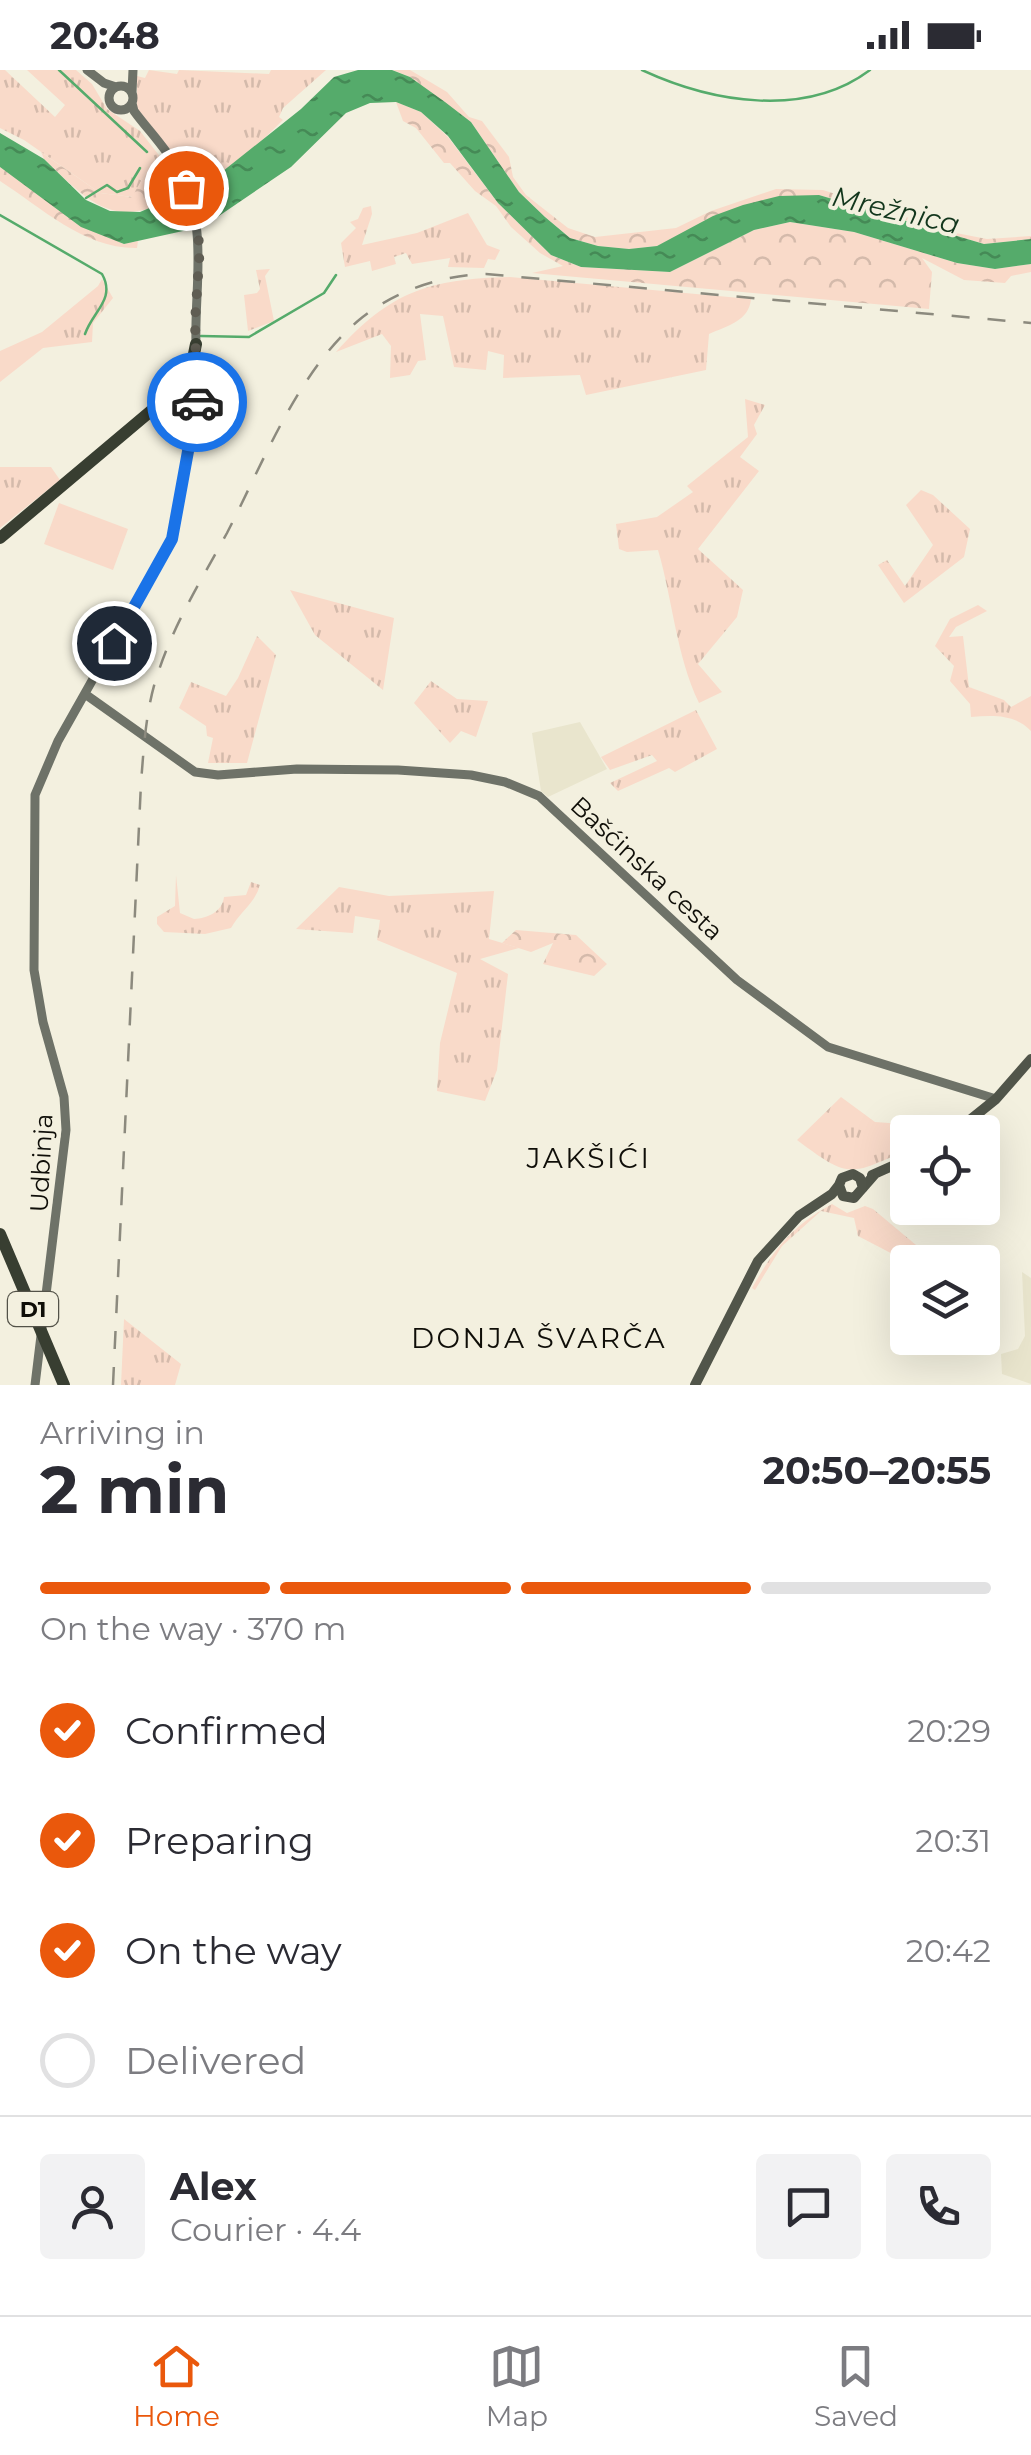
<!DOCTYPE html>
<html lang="en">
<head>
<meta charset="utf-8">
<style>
	body { margin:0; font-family:Montserrat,sans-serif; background:#f2f2f3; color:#2b2b33; height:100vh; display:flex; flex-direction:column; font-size:38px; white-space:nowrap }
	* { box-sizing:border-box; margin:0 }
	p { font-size:32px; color:#7c7c81 }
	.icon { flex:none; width:55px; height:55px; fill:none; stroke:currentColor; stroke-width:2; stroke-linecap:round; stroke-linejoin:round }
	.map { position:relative; height:1315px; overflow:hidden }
	.side { display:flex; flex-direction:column; background:#fff; flex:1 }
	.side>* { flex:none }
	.buttons { position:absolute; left:890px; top:1045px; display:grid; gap:20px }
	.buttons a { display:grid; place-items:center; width:110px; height:110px; border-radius:10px; background:#fff; box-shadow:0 10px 40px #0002; font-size:50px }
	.pin { position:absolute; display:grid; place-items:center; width:85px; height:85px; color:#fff; margin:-42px; border:5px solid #fff; border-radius:50%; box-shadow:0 2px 10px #0007 }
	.courier { position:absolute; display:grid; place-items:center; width:100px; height:100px; margin:-50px; border:8px solid #1a73e8; border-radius:50%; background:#fff; color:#222; box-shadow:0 2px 12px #0007 }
	.overview em { font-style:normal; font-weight:700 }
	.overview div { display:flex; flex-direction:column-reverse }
	.overview { display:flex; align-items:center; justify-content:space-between; height:170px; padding:0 40px }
	h1 { font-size:65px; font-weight:700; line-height:75px }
	.bar { display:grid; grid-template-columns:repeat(4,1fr); gap:15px 10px; align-content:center; height:120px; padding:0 40px }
	.bar i { height:12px; border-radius:8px; background:#e1e1e2 }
	.bar .on { background:#ea580c }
	.bar p { grid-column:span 4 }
	.line { display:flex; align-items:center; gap:25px; padding:0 40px; border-top:2px solid #e1e1e2 }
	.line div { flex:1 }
	.round { display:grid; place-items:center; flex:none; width:105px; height:105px; border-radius:10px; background:#f2f2f3 }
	ol { padding:0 40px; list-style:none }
	li { display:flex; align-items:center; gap:30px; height:110px }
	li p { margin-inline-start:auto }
	li .icon { padding:10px; border-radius:50%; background:#ea580c; color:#fff; stroke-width:4 }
	li:last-child { color:#7c7c81 }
	li i { width:55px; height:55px; border:5px solid #e1e1e2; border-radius:50% }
	.status { display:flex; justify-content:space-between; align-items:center; height:70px; padding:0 50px; background:#fff; direction:ltr }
	.status svg { height:28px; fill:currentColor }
	.tab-bar { display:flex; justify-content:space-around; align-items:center; height:140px; border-top:2px solid #e1e1e2; background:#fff; font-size:28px; color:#7c7c81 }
	.tab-bar a { display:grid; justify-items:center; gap:5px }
	.tab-bar .on { color:#ea580c }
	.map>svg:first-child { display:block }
	.built { fill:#e9e5cd }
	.grass { fill:url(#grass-tufts) }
	.forest { fill:url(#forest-crowns) }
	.park { fill:#f9dac9 }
	.water { fill:url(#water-ripples) }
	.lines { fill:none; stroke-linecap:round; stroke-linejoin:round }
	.stream { stroke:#55ab6b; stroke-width:2.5 }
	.secondary { stroke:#6e7268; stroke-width:9 }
	.primary { stroke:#51554a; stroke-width:10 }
	.highway { stroke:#383e31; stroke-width:12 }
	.rail { stroke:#8c8a7e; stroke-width:2.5; stroke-dasharray:18 18; stroke-linecap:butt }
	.highway-bridge { stroke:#383e31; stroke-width:12 }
	.done { stroke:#5f5d53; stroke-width:10; stroke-dasharray:0 18 }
	.route { stroke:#1a73e8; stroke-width:12 }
	.labels { text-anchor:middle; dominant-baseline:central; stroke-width:8; stroke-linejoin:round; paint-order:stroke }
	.shield { fill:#f3f0df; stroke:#535248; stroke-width:2.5 }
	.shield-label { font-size:22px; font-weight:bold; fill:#0f0e08 }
	.street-label { font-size:25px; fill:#0f0e08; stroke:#f3f0df }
	.water-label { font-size:28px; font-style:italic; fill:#12361c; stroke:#f3f0df }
	.neighbourhood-label { font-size:28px; letter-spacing:2.5px; fill:#0f0e08; stroke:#f3f0df }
</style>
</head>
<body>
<div class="status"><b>20:48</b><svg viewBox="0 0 49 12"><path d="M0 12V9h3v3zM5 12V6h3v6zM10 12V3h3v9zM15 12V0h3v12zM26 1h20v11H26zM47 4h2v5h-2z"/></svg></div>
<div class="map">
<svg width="1031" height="1315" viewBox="0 0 1031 1315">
	<defs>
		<pattern id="grass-tufts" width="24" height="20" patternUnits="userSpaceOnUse" patternTransform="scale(2.5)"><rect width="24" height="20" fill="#f9dac9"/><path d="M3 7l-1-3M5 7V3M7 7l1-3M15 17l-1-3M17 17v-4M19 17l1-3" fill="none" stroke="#d4baab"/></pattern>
		<pattern id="forest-crowns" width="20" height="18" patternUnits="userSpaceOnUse" patternTransform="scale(2.5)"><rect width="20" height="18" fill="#f9dac9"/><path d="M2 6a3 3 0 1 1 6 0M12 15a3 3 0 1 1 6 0" fill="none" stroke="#d4baab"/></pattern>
		<pattern id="water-ripples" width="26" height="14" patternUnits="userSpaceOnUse" patternTransform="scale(2.5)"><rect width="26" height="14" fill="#55ab6b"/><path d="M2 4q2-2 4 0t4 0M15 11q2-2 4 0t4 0" fill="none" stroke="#458a56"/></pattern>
	</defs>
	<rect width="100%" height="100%" fill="#f3f0df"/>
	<!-- built -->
	<path class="built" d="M580 652 607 699 548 727 541 721 532 663Z
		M1022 1202 1031 1208V1314L1002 1304 1001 1284 1018 1279 1025 1266Z"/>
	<!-- grass -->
	<path class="grass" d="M0 0H5L55 47 65 35 27 0H76L92 14 107 39 140 61 169 98 145 104 133 127 100 123 24 70 0 58Z
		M149 0 177 4 179 0 269 4 271 0H326L283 38 279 47 283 50C256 77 227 103 192 120L171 81 137 38V6L145 8Z
		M371 136 372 144 362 175 417 163 468 143 487 175 500 180 495 190 488 189 484 198 448 197 450 188 412 194 406 183 394 187 396 194 372 201 370 191 345 197 341 173 356 158 350 152 358 149 363 138Z
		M270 199 265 206 274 251 248 261 244 225 257 223 260 219 256 200Z
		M510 207 751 229C749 251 727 256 709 264L706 300 586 325 580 305 503 308 504 285 488 281 486 300 454 297 443 246 420 244 426 290 418 291 410 305 390 308 391 276 382 264 336 282C391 221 429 209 510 207Z
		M102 209 113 228 93 253 92 272 43 278 0 312V281L42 262 98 216Z
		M745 329 765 335 754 355 757 364 740 387 759 401 698 479 743 520 737 547 698 594 722 622 699 633C676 585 673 531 658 480L627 482 619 479 616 454 657 447 693 422 687 416 748 367Z
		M0 397H51L60 410 0 458Z
		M921 420 933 425 970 459 964 487 904 533 878 495 887 490 905 516 933 475 906 435Z
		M290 520 394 548 383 620 315 565Z
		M978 535 987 541 956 557 949 567 963 566 969 617 1004 630 1011 637 1031 626V661C1015 644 993 645 971 647L970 634 950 611 954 596 935 576 950 549Z
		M257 566 276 585 247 693H208L213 668 207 666 206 656 179 638 191 612 226 626 238 608Z
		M431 611 457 629 488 631 476 667 461 661 450 673 414 633Z
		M696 640 717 679 675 702 669 698 618 721 610 713 657 691 652 685 610 700 601 687Z
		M176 805 180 843 194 849C208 848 222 842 224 827L246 825 251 812 260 815C255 833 240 842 231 858L205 864 164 862 157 854V847L175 836Z
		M339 817 389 826 494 821 489 869 519 878 480 889 508 904 497 1000 485 1031 437 1021 440 973 457 903 377 870 380 850 355 846 353 863 296 859Z
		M841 1027 875 1052 917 1055V1062H908L907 1080C849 1106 849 1109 797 1070Z
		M832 1134 847 1143 865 1136 873 1139 928 1185 926 1192H908L858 1166 854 1148 821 1141 782 1176 755 1220 752 1218C775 1178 791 1157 832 1134Z
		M124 1249 181 1294 175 1315H121Z"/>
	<!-- forest -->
	<path class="forest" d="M393 0H410L447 22 469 47 482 51 509 87 513 107 526 125 568 158 595 167 676 158 711 141 776 119 823 120 956 163 987 169 1031 166V169L984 174 819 125 683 164 657 176 629 179 598 176 570 168 545 147 519 122 471 52 410 7Z
		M396 32 421 42 448 67 498 133 551 185 581 197 670 202 754 160 790 152 854 162 957 193 995 199 1031 194V202L1011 206 1005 213 964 210 922 188 932 202 929 239 532 203 563 196 540 183 511 157 496 136 475 121 450 93H444L416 58 403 51Z
		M41 82 100 123 132 127 145 104 169 98 175 103 183 123C116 162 93 136 44 89Z
		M0 97 123 174 138 171 137 178C84 179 42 138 0 111Z
		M516 860 576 865 607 894 594 906 543 894 553 873 531 882 502 873Z"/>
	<!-- park -->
	<path class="park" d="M59 433 128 459 113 500 44 474Z"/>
	<!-- water -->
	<path class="water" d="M358 0H392L410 7 445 32 471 52 519 122 545 147 570 168 598 176 629 179 657 176 713 146 743 135 779 126 819 125 984 174 1031 169V194L995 199 957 193 854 162 790 152 754 160 670 202 581 197 551 185 498 133 448 66 421 42 396 32 370 33 346 43 291 97 210 152 183 161 124 174 81 157 0 97V63L44 89 86 130 110 141 140 142 208 113 301 39 334 7Z"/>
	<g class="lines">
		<!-- stream -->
		<path class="stream" d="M59 0 147 82
			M642 0C711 32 805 49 870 0
			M86 128 107 115 117 122 128 118 140 98
			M0 145 102 204C116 229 93 241 85 264
			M201 266 249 267 324 223 336 205"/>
		<!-- secondary -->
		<path class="secondary" d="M87 0 104 13 116 17
			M109 28a12 12 0 1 1 24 0a12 12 0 1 1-24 0Z
			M132 22 133 0
			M132 33 134 41C148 60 165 77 177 98 210 155 194 214 196 275
			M85 624 195 702 218 705 297 699 398 700 471 705 505 712 539 726 737 910 828 977 996 1029
			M35 1315 66 1060 64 1027 43 952 34 900 35 725 58 671 172 469 197 332V306"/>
		<!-- primary -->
		<path class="primary" d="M955 1062 996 1029 1031 989
			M872 1105 908 1089
			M863 1118 860 1108 853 1104 842 1108 839 1115 843 1126 854 1128 875 1104
			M695 1315 758 1191 799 1146 832 1124 839 1115"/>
		<!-- highway -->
		<path class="highway" d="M177 316 191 299 196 274
			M178 322H189L197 332
			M0 468 158 335 197 307"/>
		<!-- rail -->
		<path class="rail" d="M113 1315 141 713C144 675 146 636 159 600 175 552 203 507 227 463 263 393 298 301 359 250 394 221 441 205 486 204L1031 253"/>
		<!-- highway-bridge -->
		<path class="highway-bridge" d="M0 1164 64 1315"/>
	</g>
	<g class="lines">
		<!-- done -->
		<path class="done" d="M186 118 200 176 195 251 197 332"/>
		<!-- route -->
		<path class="route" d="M114 573 172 469 197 332"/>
	</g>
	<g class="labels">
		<!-- shield labels -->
		<rect class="shield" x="8" y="1222" width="50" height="34" rx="8"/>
		<g class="shield-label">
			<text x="33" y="1239">D1</text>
		</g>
		<!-- street labels -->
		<g class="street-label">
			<text transform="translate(647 798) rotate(43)">Bašćinska cesta</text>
			<text transform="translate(41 1093) rotate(-87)">Udbinja</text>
		</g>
		<!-- water labels -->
		<g class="water-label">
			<text transform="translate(896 140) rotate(13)">Mrežnica</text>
		</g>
		<!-- neighbourhood labels -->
		<g class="neighbourhood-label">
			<text x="589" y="1088">JAKŠIĆI</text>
			<text x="539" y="1268">DONJA ŠVARČA</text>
		</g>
	</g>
</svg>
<div class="buttons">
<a><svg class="icon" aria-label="locate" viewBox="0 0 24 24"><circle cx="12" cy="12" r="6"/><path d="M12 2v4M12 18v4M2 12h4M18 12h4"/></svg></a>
<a><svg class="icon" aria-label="layers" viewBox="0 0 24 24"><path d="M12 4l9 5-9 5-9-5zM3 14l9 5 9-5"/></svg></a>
</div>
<div class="pin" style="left:186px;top:118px;background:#ea580c"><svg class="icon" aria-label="bag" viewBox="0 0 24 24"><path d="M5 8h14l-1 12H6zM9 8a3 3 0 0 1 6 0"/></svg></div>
<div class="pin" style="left:114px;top:573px;background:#1f2937"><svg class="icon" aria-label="home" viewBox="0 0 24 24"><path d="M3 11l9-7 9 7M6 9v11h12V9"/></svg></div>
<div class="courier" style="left:197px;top:332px"><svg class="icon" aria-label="car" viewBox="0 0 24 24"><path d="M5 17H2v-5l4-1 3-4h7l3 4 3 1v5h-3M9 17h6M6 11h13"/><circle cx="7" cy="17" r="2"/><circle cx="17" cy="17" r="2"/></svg></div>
</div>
<section class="side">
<div class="overview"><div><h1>2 min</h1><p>Arriving in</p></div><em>20:50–20:55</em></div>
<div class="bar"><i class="on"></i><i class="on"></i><i class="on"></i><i></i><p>On the way · 370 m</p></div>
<ol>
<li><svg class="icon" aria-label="check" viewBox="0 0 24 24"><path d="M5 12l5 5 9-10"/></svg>Confirmed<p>20:29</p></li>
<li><svg class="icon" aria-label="check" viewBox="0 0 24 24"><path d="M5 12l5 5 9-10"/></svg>Preparing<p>20:31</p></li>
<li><svg class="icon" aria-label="check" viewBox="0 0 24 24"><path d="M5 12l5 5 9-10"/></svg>On the way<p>20:42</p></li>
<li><i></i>Delivered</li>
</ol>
<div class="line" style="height:180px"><a class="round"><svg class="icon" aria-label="person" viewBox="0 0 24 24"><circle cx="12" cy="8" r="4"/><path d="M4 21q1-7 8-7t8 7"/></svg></a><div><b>Alex</b><p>Courier · 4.4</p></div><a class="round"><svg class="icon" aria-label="chat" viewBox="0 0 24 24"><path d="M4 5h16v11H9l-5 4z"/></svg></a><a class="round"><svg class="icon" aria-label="phone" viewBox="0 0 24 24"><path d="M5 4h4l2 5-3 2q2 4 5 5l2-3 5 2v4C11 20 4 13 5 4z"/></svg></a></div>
</section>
<nav class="tab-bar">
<a class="on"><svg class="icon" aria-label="home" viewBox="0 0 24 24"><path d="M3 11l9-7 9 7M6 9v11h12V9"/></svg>Home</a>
<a><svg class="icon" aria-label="map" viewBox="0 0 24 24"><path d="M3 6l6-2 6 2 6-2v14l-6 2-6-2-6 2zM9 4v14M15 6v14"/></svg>Map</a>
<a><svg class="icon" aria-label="saved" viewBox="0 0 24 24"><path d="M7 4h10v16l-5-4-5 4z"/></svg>Saved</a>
</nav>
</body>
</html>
